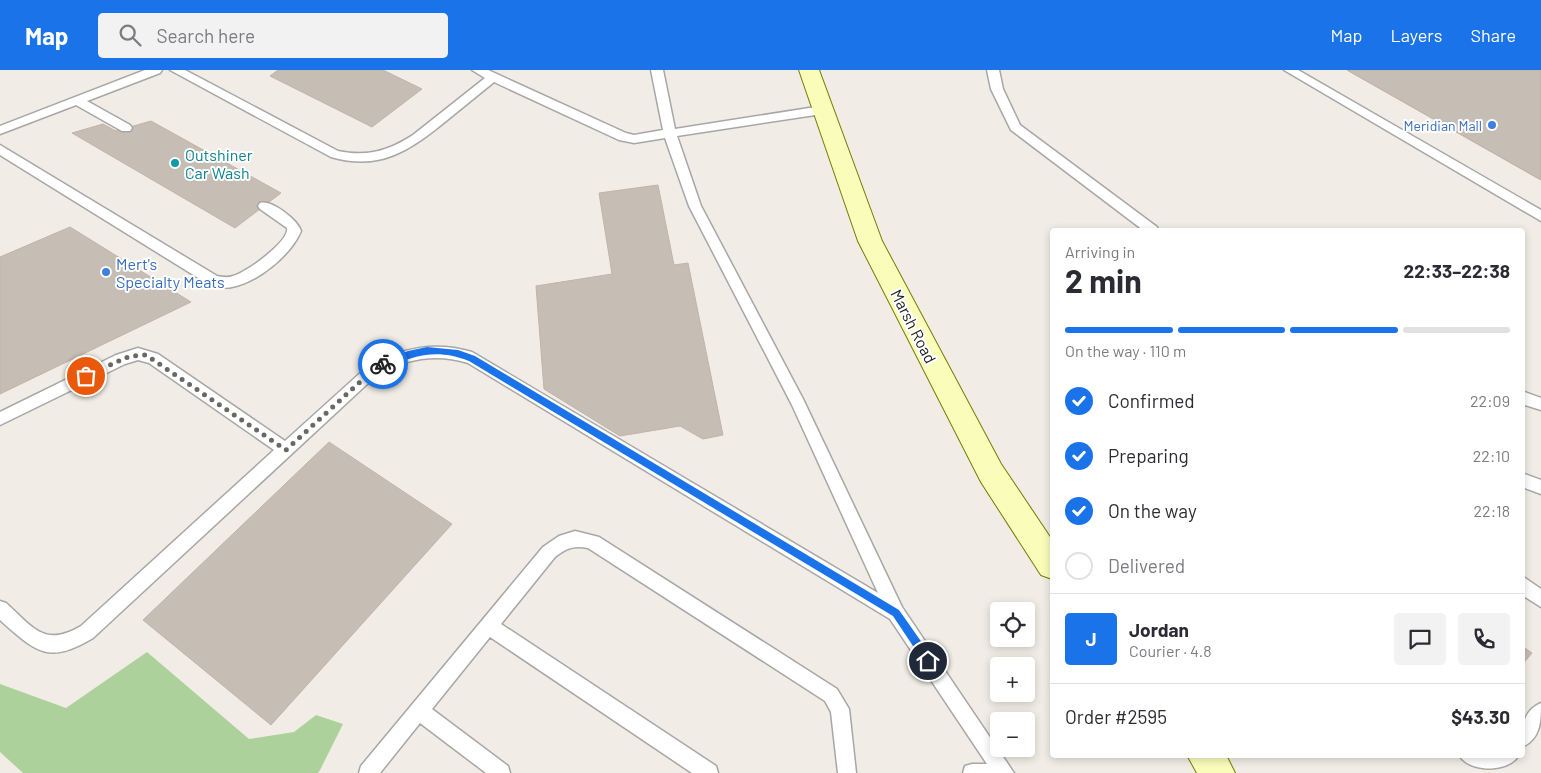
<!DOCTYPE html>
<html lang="en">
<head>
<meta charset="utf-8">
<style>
	body { margin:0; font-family:Barlow,sans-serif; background:#f2f2f3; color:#2b2b33; height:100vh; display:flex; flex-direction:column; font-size:19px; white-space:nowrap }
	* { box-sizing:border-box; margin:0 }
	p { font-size:16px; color:#7c7c81 }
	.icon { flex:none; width:28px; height:28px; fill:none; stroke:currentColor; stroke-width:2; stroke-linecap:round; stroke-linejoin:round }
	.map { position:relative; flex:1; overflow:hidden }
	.drawer { position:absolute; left:1050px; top:158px; width:475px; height:530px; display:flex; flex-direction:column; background:#fff; border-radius:5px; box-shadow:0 2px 8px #0003 }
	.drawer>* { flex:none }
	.buttons { position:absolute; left:990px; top:532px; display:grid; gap:10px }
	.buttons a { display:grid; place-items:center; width:45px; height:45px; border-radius:5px; background:#fff; box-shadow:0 2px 8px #0003; font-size:25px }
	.pin { position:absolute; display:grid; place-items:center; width:42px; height:42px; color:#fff; margin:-21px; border:2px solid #fff; border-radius:50%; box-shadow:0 1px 5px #0007 }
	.courier { position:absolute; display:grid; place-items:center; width:50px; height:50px; margin:-25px; border:4px solid #1a73e8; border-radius:50%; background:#fff; color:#222; box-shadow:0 1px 6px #0007 }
	.overview em { font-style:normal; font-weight:700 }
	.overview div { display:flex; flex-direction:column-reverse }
	.overview { display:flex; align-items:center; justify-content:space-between; height:85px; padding:0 15px }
	h1 { font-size:32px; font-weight:700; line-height:38px }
	.bar { display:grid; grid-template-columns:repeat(4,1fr); gap:8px 5px; align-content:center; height:60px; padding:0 15px }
	.bar i { height:6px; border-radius:4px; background:#e1e1e2 }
	.bar .on { background:#1a73e8 }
	.bar p { grid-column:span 4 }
	.line { display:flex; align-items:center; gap:12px; padding:0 15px; border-top:1px solid #e1e1e2 }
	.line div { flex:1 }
	.round { display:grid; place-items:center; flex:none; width:52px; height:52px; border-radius:5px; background:#f2f2f3 }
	ol { padding:0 15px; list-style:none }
	li { display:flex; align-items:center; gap:15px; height:55px }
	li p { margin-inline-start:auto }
	li .icon { padding:5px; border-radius:50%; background:#1a73e8; color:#fff; stroke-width:4 }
	li:last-child { color:#7c7c81 }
	li i { width:28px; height:28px; border:2px solid #e1e1e2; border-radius:50% }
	header { display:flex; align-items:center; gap:30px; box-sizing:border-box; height:70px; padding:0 25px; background:#1a73e8; color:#fff }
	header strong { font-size:24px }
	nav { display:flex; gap:28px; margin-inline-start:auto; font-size:18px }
	.search { width:350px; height:45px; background:#f2f2f3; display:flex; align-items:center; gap:12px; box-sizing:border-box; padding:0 18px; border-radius:5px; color:#7c7c81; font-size:19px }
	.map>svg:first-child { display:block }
	.forest { fill:#acd19a }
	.building { fill:#c6bdb5; stroke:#c3b3a8 }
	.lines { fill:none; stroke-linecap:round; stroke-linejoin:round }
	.lane-casing { stroke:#a7a7a7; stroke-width:3 }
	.secondary-casing { stroke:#737d01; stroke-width:2 }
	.lane { fill:#fff; fill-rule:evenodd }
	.secondary { fill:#fafcba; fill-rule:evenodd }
	.route { fill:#1a73e8 }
	.done { stroke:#696865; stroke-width:5; stroke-dasharray:0 9 }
	.shop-dot { fill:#3f7fe0; stroke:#fff; stroke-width:2 }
	.culture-dot { fill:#0f9aa8; stroke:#fff; stroke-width:2 }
	.labels { text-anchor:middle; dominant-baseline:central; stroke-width:4; stroke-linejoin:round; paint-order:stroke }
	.far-shop-label { font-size:14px; fill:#366cbe; stroke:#fff; text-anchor:end }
	.culture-label { font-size:16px; fill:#0d838f; stroke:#fff; text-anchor:start }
	.shop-label { font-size:16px; fill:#366cbe; stroke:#fff; text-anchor:start }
	.street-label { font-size:16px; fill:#202020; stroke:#fff }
</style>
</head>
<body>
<header>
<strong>Map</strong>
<div class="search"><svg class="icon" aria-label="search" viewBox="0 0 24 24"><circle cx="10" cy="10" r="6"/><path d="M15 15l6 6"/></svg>Search here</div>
<nav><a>Map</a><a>Layers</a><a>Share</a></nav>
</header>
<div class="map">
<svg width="1541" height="703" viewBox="0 0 1541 703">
	<rect width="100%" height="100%" fill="#f1ede6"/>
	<!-- forest -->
	<path class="forest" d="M147 582 249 669 294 662 316 645 343 654 320 700 318 703H23L0 682V614L66 638Z"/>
	<!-- building -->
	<path class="building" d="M278 0H383L422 19 372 57 270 6Z
		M1347 0H1541V110Z
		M1347 0H1541V110Z
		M151 51 281 123 235 158 72 63 103 54 116 61Z
		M658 115 674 195 688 193 723 365 703 369 680 356 620 366 544 319 536 216 612 204 599 123Z
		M70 157 191 232 0 324V187Z
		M329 372 452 454 271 655 143 550Z
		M1522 576 1532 583 1522 595Z"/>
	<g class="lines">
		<!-- lane casing -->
		<g class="lane-casing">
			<path id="lane" d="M145 0H162L160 3 87 31 130 55 132 58 130 61H122L76 35 0 64V56Z
				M170 0H185L338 81C368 87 388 81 413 65L485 8 472 0H488L626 63 634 65 663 60 651 0H663L675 59 822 36 826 37 828 40 826 43 822 44 677 66 701 136 803 329 902 537 1014 703H963L965 696 972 694H987L890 549 468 293C435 283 407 289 378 304L93 568C48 595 36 582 0 550V531L6 533C33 557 44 578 81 556L274 380 149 293 138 290 125 294 0 355V342L116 285 138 278 158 284 285 371 368 296C402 278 434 271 472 282L878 523 792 335 689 136 665 68 634 73 619 70 494 12C478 25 462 38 446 51 409 81 380 101 331 87Z
				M987 0H999L1003 19 1020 55 1157 157 1158 160H1143L1011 60 991 19Z
				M1284 0H1298L1541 140V151Z
				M0 75 217 206C222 207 228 208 233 206 246 203 290 171 287 158L260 139 258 136 260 133C271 129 298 150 301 161 291 185 258 212 232 217 224 219 216 216 208 214L0 85Z
				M1522 321 1541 328V340L1522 334Z
				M1522 403 1541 410V424L1522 417Z
				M575 461 599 467 837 619 849 639 856 703H838L831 642 825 631 588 478C574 475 566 478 555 487L501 554 716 696 718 703H692L490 567 432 639 508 696 510 703H486L420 653 380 703H359L361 696 543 477 559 466Z
				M1522 506 1541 519V537L1522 525Z
				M1541 633C1541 650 1541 669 1522 677 1522 659 1522 641 1541 633Z
				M1459 685H1519C1509 703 1469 703 1459 685Z"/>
		</g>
		<!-- secondary casing -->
		<g class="secondary-casing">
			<path id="secondary" d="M799 0H819L882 171 1001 394 1052 470V509L1041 505 981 412 858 171Z
				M1187 685H1226L1235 703H1197Z"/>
		</g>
		<!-- lane -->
		<use href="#lane" class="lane"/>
		<!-- secondary -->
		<use href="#secondary" class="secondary"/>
	</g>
	<!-- route -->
	<path class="route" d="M427 277 458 280 475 286 899 540 932 587V594H925L893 546 469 291C435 278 416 286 383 298L379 294 381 292 408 281Z"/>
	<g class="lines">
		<!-- done -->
		<path class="done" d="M86 306 130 286 146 285 286 380 373 300 383 294"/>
	</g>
	<!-- markers -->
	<g class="shop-dot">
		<circle cx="1492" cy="55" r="5"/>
		<circle cx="106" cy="202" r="5"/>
	</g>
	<circle class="culture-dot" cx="175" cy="93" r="5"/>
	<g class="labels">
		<!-- far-shop labels -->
		<g class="far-shop-label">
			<text x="1482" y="55">Meridian Mall</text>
		</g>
		<!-- culture labels -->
		<g class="culture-label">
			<text x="185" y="84">Outshiner<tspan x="185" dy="18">Car Wash</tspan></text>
		</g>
		<!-- shop labels -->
		<g class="shop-label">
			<text x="116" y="193">Mert's<tspan x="116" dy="18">Specialty Meats</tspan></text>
		</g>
		<!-- street labels -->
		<g class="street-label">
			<text transform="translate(914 256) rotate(63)">Marsh Road</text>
		</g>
	</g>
</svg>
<div class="buttons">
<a><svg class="icon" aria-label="locate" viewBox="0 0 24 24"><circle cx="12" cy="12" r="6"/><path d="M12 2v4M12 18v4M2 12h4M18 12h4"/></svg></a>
<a>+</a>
<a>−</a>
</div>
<div class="pin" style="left:86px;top:306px;background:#ea580c"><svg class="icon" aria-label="bag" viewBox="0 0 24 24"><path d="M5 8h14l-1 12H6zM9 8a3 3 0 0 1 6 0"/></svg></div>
<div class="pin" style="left:928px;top:591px;background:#1f2937"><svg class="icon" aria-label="home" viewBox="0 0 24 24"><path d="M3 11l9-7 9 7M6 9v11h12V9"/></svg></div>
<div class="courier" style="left:383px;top:294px"><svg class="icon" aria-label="bike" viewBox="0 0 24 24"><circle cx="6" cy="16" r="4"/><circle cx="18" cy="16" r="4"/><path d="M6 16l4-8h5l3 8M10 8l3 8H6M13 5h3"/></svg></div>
<section class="drawer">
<div class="overview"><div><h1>2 min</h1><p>Arriving in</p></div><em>22:33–22:38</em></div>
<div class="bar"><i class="on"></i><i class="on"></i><i class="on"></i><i></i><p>On the way · 110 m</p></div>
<ol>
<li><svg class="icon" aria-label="check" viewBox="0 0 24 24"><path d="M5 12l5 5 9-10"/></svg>Confirmed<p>22:09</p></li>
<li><svg class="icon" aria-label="check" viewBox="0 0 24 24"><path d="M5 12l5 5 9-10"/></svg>Preparing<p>22:10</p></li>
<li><svg class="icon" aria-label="check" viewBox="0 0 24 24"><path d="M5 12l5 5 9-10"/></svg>On the way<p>22:18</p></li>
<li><i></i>Delivered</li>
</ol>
<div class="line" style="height:90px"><b class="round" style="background:#1a73e8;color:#fff">J</b><div><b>Jordan</b><p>Courier · 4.8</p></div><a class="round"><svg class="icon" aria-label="chat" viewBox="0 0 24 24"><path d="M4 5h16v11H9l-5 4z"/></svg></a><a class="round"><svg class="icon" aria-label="phone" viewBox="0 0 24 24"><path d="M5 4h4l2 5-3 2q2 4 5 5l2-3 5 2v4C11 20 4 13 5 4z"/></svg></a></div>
<div class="line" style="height:65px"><div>Order #2595</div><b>$43.30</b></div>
</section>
</div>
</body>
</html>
